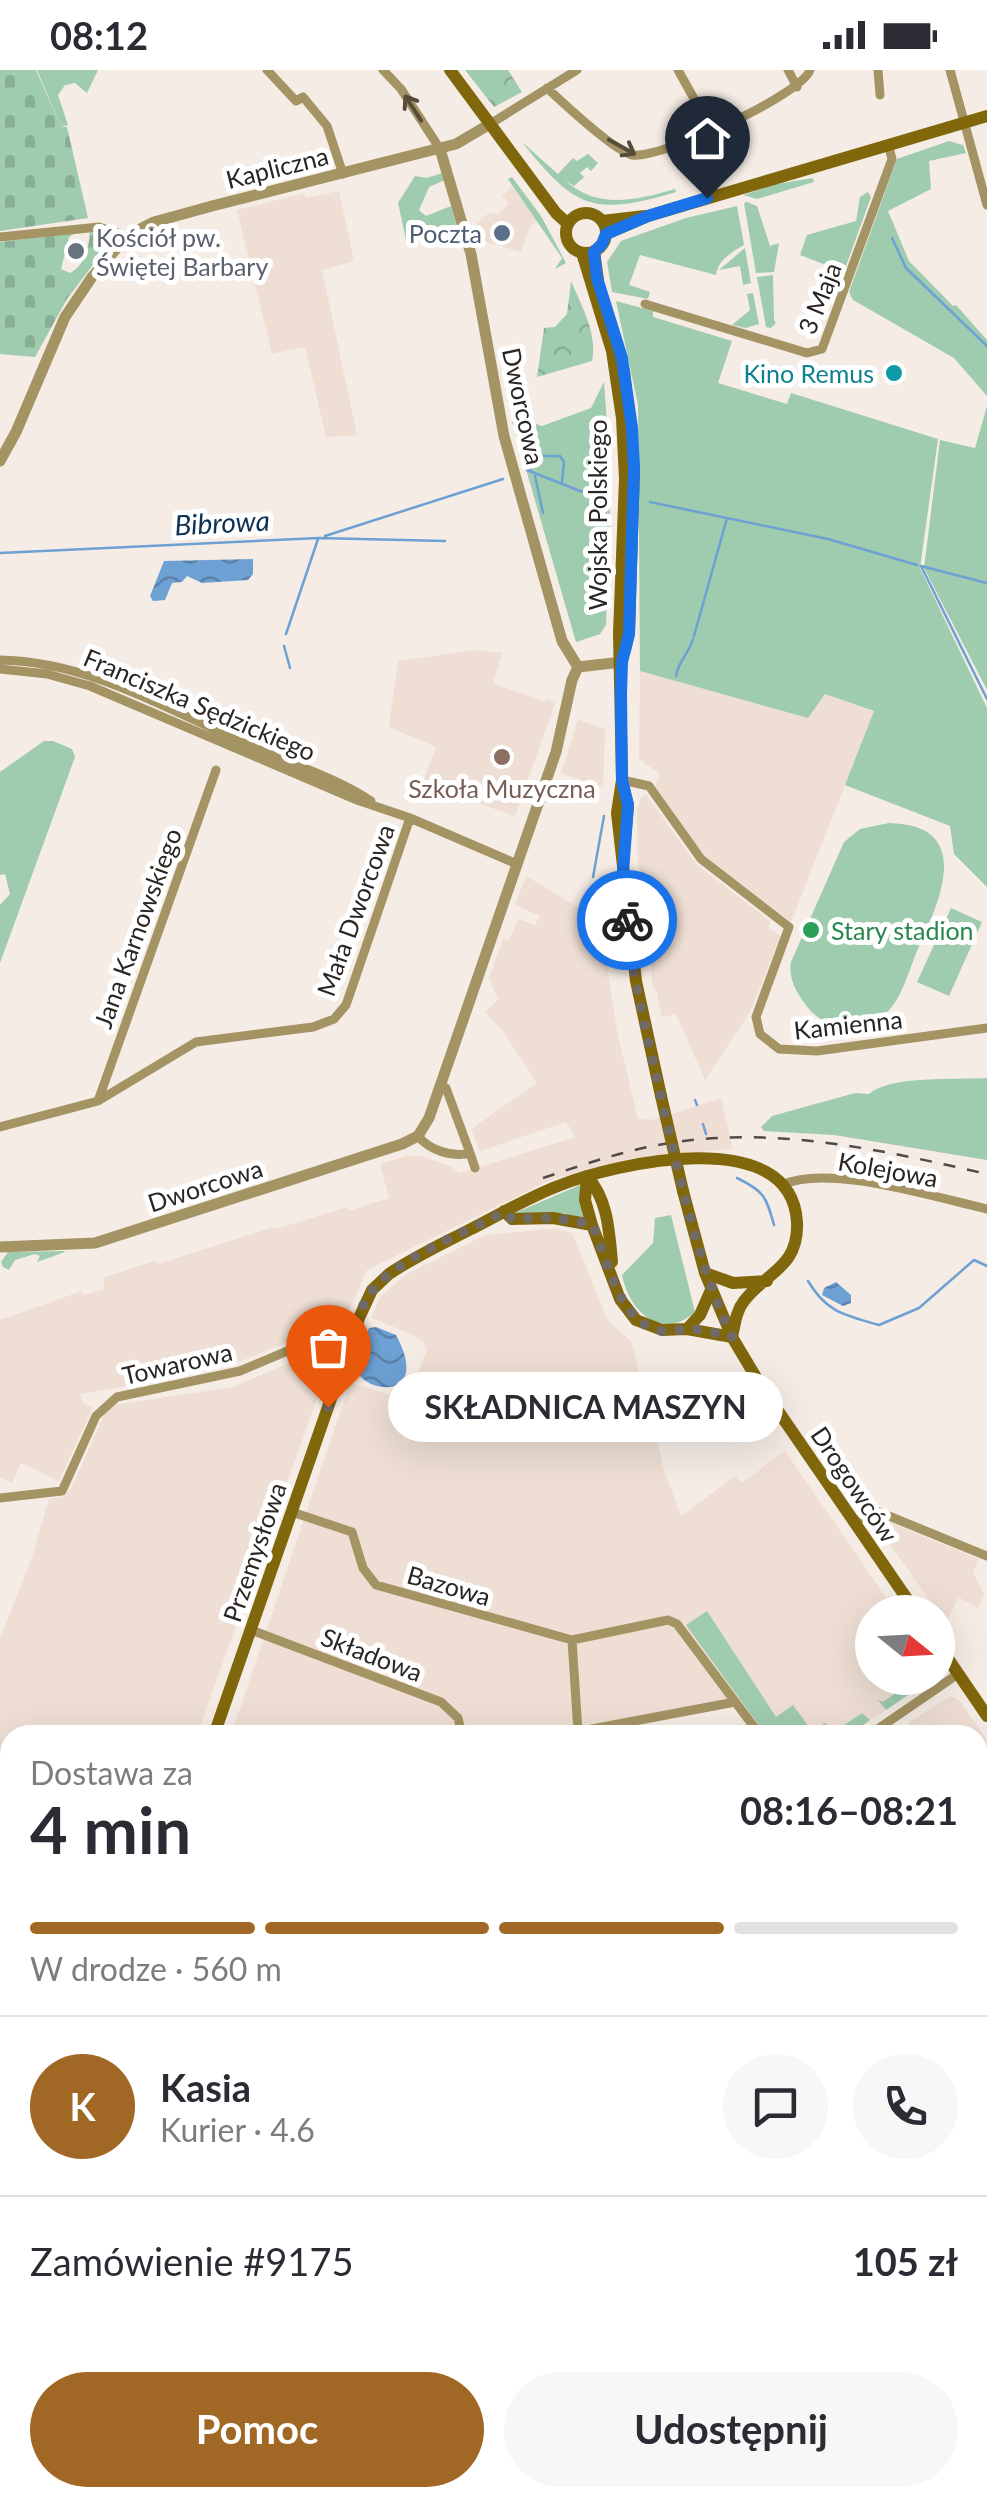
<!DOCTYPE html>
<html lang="pl">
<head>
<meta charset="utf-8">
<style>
	body { margin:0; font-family:Lato,sans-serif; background:#f7f7f7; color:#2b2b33; height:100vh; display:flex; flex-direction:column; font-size:38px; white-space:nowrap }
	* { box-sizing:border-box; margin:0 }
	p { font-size:32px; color:#7c7c81 }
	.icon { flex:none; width:55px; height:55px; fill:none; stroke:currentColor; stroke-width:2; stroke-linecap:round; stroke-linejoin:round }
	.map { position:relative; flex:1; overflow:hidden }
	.details { position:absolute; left:0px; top:1655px; width:988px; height:782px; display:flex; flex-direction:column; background:#fff; border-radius:30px 30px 0 0; box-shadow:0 10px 40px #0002 }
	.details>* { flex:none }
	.needle { width:65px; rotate:108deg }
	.buttons { position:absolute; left:855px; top:1525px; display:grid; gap:20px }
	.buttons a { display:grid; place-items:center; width:100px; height:100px; border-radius:50%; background:#fff; box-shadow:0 10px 40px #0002; font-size:50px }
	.pin { position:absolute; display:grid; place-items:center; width:85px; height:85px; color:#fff; margin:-102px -42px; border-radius:50% 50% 50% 0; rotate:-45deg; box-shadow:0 0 10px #0007 }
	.pin .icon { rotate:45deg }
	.courier { position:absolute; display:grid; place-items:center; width:100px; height:100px; margin:-50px; border:8px solid #1a73e8; border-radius:50%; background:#fff; color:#222; box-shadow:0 2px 12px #0007 }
	.bubble { position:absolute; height:70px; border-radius:35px; background:#fff; box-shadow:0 10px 40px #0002; font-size:32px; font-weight:700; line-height:70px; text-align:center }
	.headline em { font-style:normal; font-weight:700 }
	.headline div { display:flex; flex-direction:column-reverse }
	.headline { display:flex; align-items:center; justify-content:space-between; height:170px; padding:0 30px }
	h1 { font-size:65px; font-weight:700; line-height:75px }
	.bar { display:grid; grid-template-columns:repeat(4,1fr); gap:15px 10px; align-content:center; height:120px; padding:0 30px }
	.bar i { height:12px; border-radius:8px; background:#e1e1e2 }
	.bar .active { background:#a06725 }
	.bar p { grid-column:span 4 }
	.line { display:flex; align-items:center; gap:25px; padding:0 30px; border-top:2px solid #e1e1e2 }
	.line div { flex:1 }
	.round { display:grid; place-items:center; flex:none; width:105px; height:105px; border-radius:52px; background:#f7f7f7 }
	.action { display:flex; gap:20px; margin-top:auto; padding:20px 30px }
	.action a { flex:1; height:115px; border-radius:60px; background:#a06725; color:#fff; font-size:40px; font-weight:700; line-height:115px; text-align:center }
	.action a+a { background:#f7f7f7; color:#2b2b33 }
	.status { display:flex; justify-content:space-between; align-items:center; height:70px; padding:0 50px; background:#fff; direction:ltr }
	.status svg { height:28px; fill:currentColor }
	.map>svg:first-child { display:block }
	.built { fill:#eeded3 }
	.green { fill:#9fcbaf }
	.forest { fill:url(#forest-crowns) }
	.cemetery { fill:url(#cemetery-stones) }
	.water { fill:url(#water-waves) }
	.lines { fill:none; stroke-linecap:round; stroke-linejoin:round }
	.stream { stroke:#6da0d3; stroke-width:2.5 }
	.minor { stroke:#a49363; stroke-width:9 }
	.tertiary { stroke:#a49363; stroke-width:11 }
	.secondary { stroke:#81670b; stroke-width:12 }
	.rail { stroke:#504b48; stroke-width:2.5; stroke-dasharray:12 12; stroke-linecap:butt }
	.secondary-bridge { stroke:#81670b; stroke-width:12 }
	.oneway { stroke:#554c3a }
	.done { stroke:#716b68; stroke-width:10; stroke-dasharray:0 18 }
	.route { stroke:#1a73e8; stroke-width:12 }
	.service-dot { fill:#5c6f8a; stroke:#fff; stroke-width:4 }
	.worship-dot { fill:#6b7280; stroke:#fff; stroke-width:4 }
	.culture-dot { fill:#0f9aa8; stroke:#fff; stroke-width:4 }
	.education-dot { fill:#8d6e63; stroke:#fff; stroke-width:4 }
	.leisure-dot { fill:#2e9e5b; stroke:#fff; stroke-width:4 }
	.labels { text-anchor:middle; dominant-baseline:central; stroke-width:10; stroke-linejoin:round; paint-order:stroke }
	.street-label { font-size:25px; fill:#2a2624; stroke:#fff }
	.service-label { font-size:25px; fill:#4e5e75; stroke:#fff; text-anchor:end }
	.worship-label { font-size:25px; fill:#5b616d; stroke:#fff; text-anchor:start }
	.culture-label { font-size:25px; fill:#0d838f; stroke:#fff; text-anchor:end }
	.education-label { font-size:25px; fill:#785e54; stroke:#fff }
	.leisure-label { font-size:25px; fill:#27864d; stroke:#fff; text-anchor:start }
	.water-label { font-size:28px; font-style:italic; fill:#0b3253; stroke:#fff }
</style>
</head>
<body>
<div class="status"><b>08:12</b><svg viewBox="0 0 49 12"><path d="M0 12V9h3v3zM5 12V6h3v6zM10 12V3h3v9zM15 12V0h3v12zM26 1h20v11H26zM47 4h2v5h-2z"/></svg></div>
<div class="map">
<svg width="987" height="2436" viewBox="0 0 987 2436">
	<defs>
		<pattern id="forest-crowns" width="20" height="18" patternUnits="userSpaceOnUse" patternTransform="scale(2.5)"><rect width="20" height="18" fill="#9fcbaf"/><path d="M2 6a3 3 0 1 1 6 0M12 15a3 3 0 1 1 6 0" fill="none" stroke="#89ae96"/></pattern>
		<pattern id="cemetery-stones" width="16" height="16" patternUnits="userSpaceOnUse" patternTransform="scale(2.5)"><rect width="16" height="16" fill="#9fcbaf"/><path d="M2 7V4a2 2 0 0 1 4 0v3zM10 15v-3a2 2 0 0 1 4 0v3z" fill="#89ae96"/></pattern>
		<pattern id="water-waves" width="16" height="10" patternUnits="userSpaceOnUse" patternTransform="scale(2.5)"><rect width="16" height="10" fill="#6da0d3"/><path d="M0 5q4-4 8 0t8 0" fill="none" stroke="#5a82ab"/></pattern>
	</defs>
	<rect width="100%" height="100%" fill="#f5ece5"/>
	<!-- built -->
	<path class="built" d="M512 115 538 150 529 158 521 182 479 170 473 157 490 142 498 145 509 133 502 127Z
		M339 121 354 191 322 200 357 365 326 367 305 277 272 284 237 140 304 123 306 128Z
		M476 580 502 583 493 613 545 632 549 629 555 634 515 746 422 714 436 677 389 657 398 591Z
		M640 601 807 648 825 624 874 642 791 852 712 792 694 773 655 716 660 704 639 689Z
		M578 650 605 659 603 718 561 703Z
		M646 724 696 794 770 851 769 858 781 866 750 942 705 1010 676 944 662 947 657 922 653 917 637 782V739L641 727Z
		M526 806 600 851 617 961 638 1049 652 1050 721 1028 733 1079 633 1088 550 1110 367 1200 349 1241 337 1252 241 1291 158 1311 80 1324 83 1333 93 1337 59 1411 21 1393 12 1413 0 1407V1250L82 1221 84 1225 105 1219 103 1208 151 1192 156 1191 158 1194 274 1157 276 1159 347 1137 348 1141 389 1128 380 1094 406 1086H420L448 1095 460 1103 576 1067 566 1052 480 1081 471 1059 537 1013 504 963 485 942 498 930 489 908 503 869 509 871 518 849 535 855 540 846 515 835Z
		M556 1158 571 1163 576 1171 608 1251 631 1271 665 1403 681 1446 736 1406 742 1413 785 1381 896 1542H872V1608H933L849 1665H742L756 1662 734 1632 575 1665H231L350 1313 408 1330 427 1280 423 1271 409 1263 371 1248 380 1227 407 1204 485 1165Z
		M327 1277 335 1278 197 1665H10V1795L0 1789V1569L32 1487 49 1429 62 1427 71 1419 108 1336 233 1317Z
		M889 1452 978 1489 973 1503 984 1524 978 1538 958 1527 946 1554 880 1460Z
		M951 1626 960 1631 987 1670V1958L978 1943V1665H906L909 1652Z
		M0 1989 10 1994V2183L0 2213Z
		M978 2089 987 2094V2405L978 2410Z
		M0 2309 10 2312V2428H94L91 2436H0Z"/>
	<!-- green -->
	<path class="green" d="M37 0H98L87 23 75 13 65 15 58 25 68 55 61 57Z
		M949 71 963 75 966 83 929 91 931 119 888 141 909 191 953 236 956 235 987 270V326L954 288 853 230 849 222 897 89Z
		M522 72 558 104 573 88 577 91 588 84 598 93 591 101 587 97 580 103 584 107 574 116 565 110C596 140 637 130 675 119L676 122C592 147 575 138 522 72Z
		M443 103 445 110 429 117 419 140 426 146 451 136 458 161 407 174 398 133 415 106 426 108Z
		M512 107 541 146 566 193 555 199 562 188 508 109Z
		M813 108 814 112 757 129 743 125 777 114Z
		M868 122 871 127 834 229 816 222 826 195 800 185 807 165 856 151 860 127Z
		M747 132 757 136 770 176 779 173 774 202 756 203 744 133Z
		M737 136 744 175C733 181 717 191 716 205L640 185 629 215 650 222 648 229 612 222 607 192 621 171 686 148Z
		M745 178 751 213 743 215 740 196 719 200Z
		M773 205 774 250 776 253 771 258 766 257 757 207Z
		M753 223 759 254 746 258 732 255 750 240 747 224Z
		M616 231 653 241V247L732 271 718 313 787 334 791 323 938 369 920 498 987 638V817L954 784 950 756 845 715 874 641 825 624 808 648 640 601 638 335Z
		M604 312 611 410 606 555 600 564 576 572 512 351 515 346 542 356 591 338Z
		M987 336V620L924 498 940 370 975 378Z
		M44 671H53L72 679 75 687 0 893V835L10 824 5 804 0 805V702Z
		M889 753C978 755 937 836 917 881 909 900 902 929 886 943 864 961 829 961 810 940 798 926 788 910 791 892L844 772 860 759Z
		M951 838 982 852 949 926 917 912Z
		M987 1008V1090L834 1065 764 1061 761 1057 772 1046 855 1023 869 1024C890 1005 958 1010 987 1008Z
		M580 1115 589 1153 564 1143H515Z
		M671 1145 695 1242C661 1272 629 1241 622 1205L653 1173 655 1148Z
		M8 1182 64 1181 65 1182 37 1192 40 1186 35 1184 15 1190 9 1200 3 1197 1 1192Z
		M707 1541 776 1647 793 1635 812 1661 825 1653 835 1661 862 1643 870 1650 849 1665H766L686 1555Z
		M917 1608H933L886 1640 878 1630 883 1632Z"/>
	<!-- forest -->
	<path class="forest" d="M465 0H508L522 22 494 37Z
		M571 211C581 235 598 264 592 291L537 307 544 258 555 257 567 244Z"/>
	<!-- cemetery -->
	<path class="cemetery" d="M0 0H36L61 57H67L88 148 0 161Z
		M90 162 98 163 105 174 104 180 67 229 35 287 0 284V172L75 163 69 167 61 199 70 203C84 196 89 178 90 162Z"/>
	<!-- water -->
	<path class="water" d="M253 489V504L248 510 202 513 187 506 182 512 172 513 165 530 153 531 150 526 164 491Z
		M836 1212 851 1225V1233L843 1236 822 1225 824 1218Z
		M376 1257 396 1265C433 1333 360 1324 356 1297 355 1287 365 1268 369 1258Z"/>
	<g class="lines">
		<!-- stream -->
		<path class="stream" d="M892 168 906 198 987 276
			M527 400 580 421 602 424
			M530 401 533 390 540 386H560L564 392 562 412
			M535 406 543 443
			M650 432 828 469 917 495
			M325 466 503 409
			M0 483 318 468 445 471
			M921 496 987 629
			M921 496 987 513
			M286 564 318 469
			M694 566 727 448
			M284 576 290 598
			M676 606C678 591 689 584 693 569
			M593 807 604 746
			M695 1030 697 1035
			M703 1054 706 1064
			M737 1108C764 1121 766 1126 774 1155
			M808 1211C827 1243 845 1245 879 1255L919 1238 974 1190 987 1196"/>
		<!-- minor -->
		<path class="minor" d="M267 0 296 31 303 27 327 56 343 104
			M383 0 401 19 440 79
			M678 0 711 59
			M788 0 797 17
			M878 0 880 25
			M950 0 987 135
			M547 18C562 32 615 81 632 85 659 90 802 25 810 0
			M490 54 577 0
			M0 167 99 157 127 166
			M645 234 807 283 822 279 892 89 888 74
			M0 590C89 591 173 642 253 677 292 694 336 708 371 731
			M0 599 47 604 90 616 357 730 410 748 517 794
			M622 710 649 716 701 789 789 857 756 947 760 964 779 979 817 981 987 958
			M98 1031 216 700
			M0 1057 98 1031 196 972 313 957 334 949 346 935 410 748
			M418 1066C429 1080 453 1088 470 1083L446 1018 440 1015
			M470 1083 475 1098
			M782 1115C827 1093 937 1128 987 1139
			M0 1428 62 1421 96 1346 117 1327 240 1301 325 1265 351 1271
			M292 1442 352 1462 363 1498 376 1515 572 1570 668 1550 677 1554 760 1665
			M854 1453 871 1441 879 1442 987 1486
			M251 1560 441 1632 458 1648 462 1665
			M572 1570 578 1662
			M560 1665 735 1632
			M869 1665 958 1604
			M978 2420 987 2414
			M890 2428C916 2435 937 2436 962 2428
			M447 2436 450 2428
			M789 2436 792 2428"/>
		<!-- tertiary -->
		<path class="tertiary" d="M440 79 471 184 504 366 562 571 578 597
			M0 391 16 362 65 247 92 207 127 166 154 152 212 136 456 74 490 54
			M578 597 622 592
			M0 1177 95 1173 402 1074 418 1066 429 1048 556 682 572 610 578 597"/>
		<!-- secondary -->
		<path class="secondary" d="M450 0 556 143 568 154
			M566 163a20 20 0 1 1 40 0a20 20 0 1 1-40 0Z
			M602 151 645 146
			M606 164 648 146 987 46
			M594 181 598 210
			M582 183 612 281 622 348 625 409 619 563 622 710 617 743 636 911 661 1026
			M624 301 634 399 629 563 625 580
			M624 720 628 735 625 770
			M587 1106C608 1130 609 1160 612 1192
			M587 1106 585 1130 592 1155
			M683 1121 705 1203 732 1267 763 1319 916 1542
			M504 1141 512 1149 553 1148 592 1155 620 1229 636 1250 662 1260 687 1259 732 1267
			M705 1203 733 1213 767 1211
			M687 1259 700 1245 711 1220
			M938 1574 987 1646
			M214 1665 359 1248 372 1220 389 1204C414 1187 442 1174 469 1160 499 1145 527 1128 558 1116 615 1093 791 1053 797 1152 799 1198 766 1202 744 1231 736 1241 735 1254 732 1267
			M0 2276 10 2247"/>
		<!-- rail -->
		<path class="rail" d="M543 1108C585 1094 626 1080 669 1073 777 1056 882 1080 987 1104"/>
		<!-- secondary-bridge -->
		<path class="secondary-bridge" d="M661 1026 683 1121"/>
	</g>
	<!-- one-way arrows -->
	<defs><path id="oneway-shaft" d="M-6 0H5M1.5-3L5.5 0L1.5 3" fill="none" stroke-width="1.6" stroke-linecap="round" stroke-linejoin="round" transform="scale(2.5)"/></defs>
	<g class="oneway">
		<use href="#oneway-shaft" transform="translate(413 38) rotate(-123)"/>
		<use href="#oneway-shaft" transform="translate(622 77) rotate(29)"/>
	</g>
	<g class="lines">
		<!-- done -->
		<path class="done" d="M328 1337C340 1302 351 1250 372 1221 393 1191 470 1160 504 1142L512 1149 554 1148 592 1154C608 1190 618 1254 662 1261 670 1262 677 1260 685 1259 700 1258 717 1264 732 1267 697 1192 681 1112 662 1031 649 972 633 912 627 850"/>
		<!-- route -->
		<path class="route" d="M627 850 623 802 628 735 622 710 621 623 622 592 629 564 634 399 632 358 622 288 597 208 594 182 602 174 606 164 648 146 707 128"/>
	</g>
	<!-- markers -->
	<circle class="service-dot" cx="502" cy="163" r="10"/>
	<circle class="worship-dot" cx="76" cy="181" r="10"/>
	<circle class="culture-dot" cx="894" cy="303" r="10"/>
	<circle class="education-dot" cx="502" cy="687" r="10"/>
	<circle class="leisure-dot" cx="811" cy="860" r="10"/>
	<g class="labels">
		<!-- street labels -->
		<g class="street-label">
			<text transform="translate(277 97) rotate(-14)">Kapliczna</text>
			<text transform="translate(819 228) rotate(-68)">3 Maja</text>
			<text transform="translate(524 336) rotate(78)">Dworcowa</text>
			<text transform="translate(597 445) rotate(-90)">Wojska Polskiego</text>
			<text transform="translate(200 634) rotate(23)">Franciszka Sędzickiego</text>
			<text transform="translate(355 840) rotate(-70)">Mała Dworcowa</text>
			<text transform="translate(137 858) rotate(-70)">Jana Karnowskiego</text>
			<text transform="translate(848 954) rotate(-6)">Kamienna</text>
			<text transform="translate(888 1099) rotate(10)">Kolejowa</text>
			<text transform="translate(205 1115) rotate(-18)">Dworcowa</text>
			<text transform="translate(177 1293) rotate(-13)">Towarowa</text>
			<text transform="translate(855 1414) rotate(56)">Drogowców</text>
			<text transform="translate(254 1482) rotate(-71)">Przemysłowa</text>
			<text transform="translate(449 1515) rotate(16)">Bazowa</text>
			<text transform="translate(372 1584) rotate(21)">Składowa</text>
		</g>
		<!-- service labels -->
		<g class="service-label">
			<text x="482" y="163">Poczta</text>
		</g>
		<!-- worship labels -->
		<g class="worship-label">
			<text x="96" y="167">Kościół pw.<tspan x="96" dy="29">Świętej Barbary</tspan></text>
		</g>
		<!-- culture labels -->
		<g class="culture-label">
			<text x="874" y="303">Kino Remus</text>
		</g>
		<!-- education labels -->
		<g class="education-label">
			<text x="502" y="718">Szkoła Muzyczna</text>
		</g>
		<!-- leisure labels -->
		<g class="leisure-label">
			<text x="831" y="860">Stary stadion</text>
		</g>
		<!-- water labels -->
		<g class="water-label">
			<text transform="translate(222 452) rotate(-3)">Bibrowa</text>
		</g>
	</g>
</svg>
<div class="buttons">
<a><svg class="needle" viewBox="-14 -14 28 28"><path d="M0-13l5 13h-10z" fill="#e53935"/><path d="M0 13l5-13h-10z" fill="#7c7c81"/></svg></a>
</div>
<div class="pin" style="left:328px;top:1337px;background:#ea580c"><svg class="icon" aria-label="bag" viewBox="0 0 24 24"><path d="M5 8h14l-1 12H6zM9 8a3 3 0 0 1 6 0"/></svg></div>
<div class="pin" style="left:707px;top:128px;background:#1f2937"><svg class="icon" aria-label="home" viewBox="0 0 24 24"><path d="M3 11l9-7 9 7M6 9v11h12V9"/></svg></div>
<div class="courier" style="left:627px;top:850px"><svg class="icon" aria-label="bike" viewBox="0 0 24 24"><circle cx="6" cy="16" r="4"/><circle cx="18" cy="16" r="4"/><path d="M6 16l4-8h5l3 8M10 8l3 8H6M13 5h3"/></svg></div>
<div class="bubble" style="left:388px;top:1302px;width:395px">SKŁADNICA MASZYN</div>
<section class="details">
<div class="headline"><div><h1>4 min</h1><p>Dostawa za</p></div><em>08:16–08:21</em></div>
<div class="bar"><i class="active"></i><i class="active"></i><i class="active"></i><i></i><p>W drodze · 560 m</p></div>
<div class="line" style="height:180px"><b class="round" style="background:#a06725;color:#fff">K</b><div><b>Kasia</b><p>Kurier · 4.6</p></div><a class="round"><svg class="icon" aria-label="chat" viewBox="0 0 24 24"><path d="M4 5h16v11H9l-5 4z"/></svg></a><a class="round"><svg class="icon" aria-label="phone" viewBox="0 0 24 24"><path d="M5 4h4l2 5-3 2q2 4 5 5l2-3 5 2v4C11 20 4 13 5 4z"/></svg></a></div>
<div class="line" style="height:130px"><div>Zamówienie #9175</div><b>105 zł</b></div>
<div class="action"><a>Pomoc</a><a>Udostępnij</a></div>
</section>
</div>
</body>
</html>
